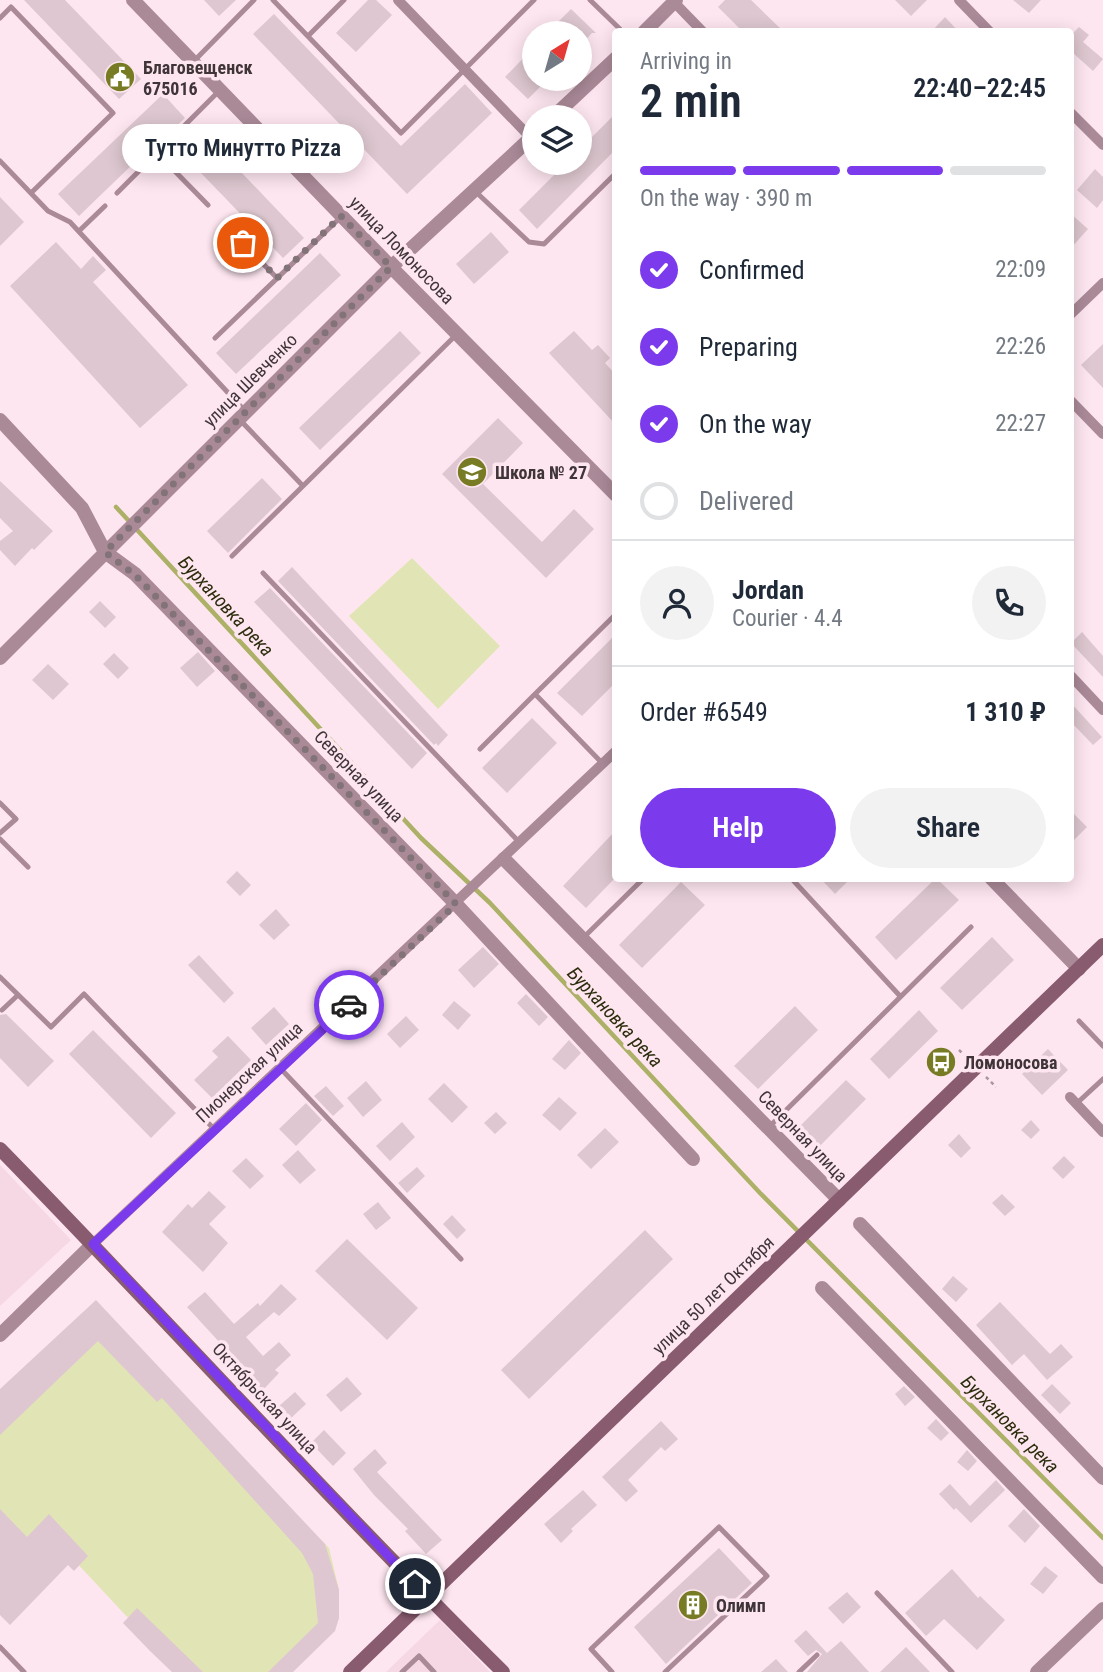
<!DOCTYPE html>
<html lang="en">
<head>
<meta charset="utf-8">
<style>
	body { margin:0; font-family:"Roboto Condensed",sans-serif; background:#f2f2f3; color:#1f2937; height:100vh; display:flex; flex-direction:column; font-size:26px; white-space:nowrap }
	* { box-sizing:border-box; margin:0 }
	p { font-size:23px; color:#747a83 }
	.icon { flex:none; width:38px; height:38px; fill:none; stroke:currentColor; stroke-width:2; stroke-linecap:round; stroke-linejoin:round }
	.map { position:relative; flex:1; overflow:hidden }
	.drawer { position:absolute; left:612px; top:28px; width:462px; height:854px; display:flex; flex-direction:column; background:#fff; border-radius:7px; box-shadow:0 4px 18px #0003 }
	.drawer>* { flex:none }
	.needle { width:46px; rotate:37deg }
	.tools { position:absolute; left:522px; top:21px; display:grid; gap:14px }
	.tools a { display:grid; place-items:center; width:70px; height:70px; border-radius:50%; background:#fff; box-shadow:0 4px 18px #0003; font-size:35px }
	.pin { position:absolute; display:grid; place-items:center; width:60px; height:60px; color:#fff; margin:-30px; border:4px solid #fff; border-radius:50%; box-shadow:0 2px 7px #0007 }
	.courier { position:absolute; display:grid; place-items:center; width:70px; height:70px; margin:-35px; border:5px solid #7c3aed; border-radius:50%; background:#fff; color:#222; box-shadow:0 2px 9px #0007 }
	.bubble { position:absolute; height:49px; border-radius:24px; background:#fff; box-shadow:0 4px 18px #0003; font-size:23px; font-weight:600; line-height:49px; text-align:center }
	.headline em { font-style:normal; font-weight:600 }
	.headline div { display:flex; flex-direction:column-reverse }
	.headline { display:flex; align-items:center; justify-content:space-between; height:119px; padding:0 28px }
	h1 { font-size:46px; font-weight:600; line-height:52px }
	.bar { display:grid; grid-template-columns:repeat(4,1fr); gap:10px 7px; align-content:center; height:84px; padding:0 28px }
	.bar i { height:9px; border-radius:5px; background:#e0e1e3 }
	.bar .active { background:#7c3aed }
	.bar p { grid-column:span 4 }
	.line { display:flex; align-items:center; gap:18px; padding:0 28px; border-top:2px solid #e0e1e3 }
	.line div { flex:1 }
	.round { display:grid; place-items:center; flex:none; width:74px; height:74px; border-radius:37px; background:#f2f2f3 }
	ol { padding:0 28px; list-style:none }
	li { display:flex; align-items:center; gap:21px; height:77px }
	li p { margin-inline-start:auto }
	li .icon { padding:7px; border-radius:50%; background:#7c3aed; color:#fff; stroke-width:4 }
	li:last-child { color:#747a83 }
	li i { width:38px; height:38px; border:4px solid #e0e1e3; border-radius:50% }
	.action { display:flex; gap:14px; margin-top:auto; padding:14px 28px }
	.action a { flex:1; height:80px; border-radius:42px; background:#7c3aed; color:#fff; font-size:28px; font-weight:600; line-height:80px; text-align:center }
	.action a+a { background:#f2f2f3; color:#1f2937 }
	.map>svg:first-child { display:block }
	.built { fill:#f6d7e4 }
	.green { fill:#e1e5b6 }
	.lines { fill:none; stroke-linecap:round; stroke-linejoin:round }
	.stream { stroke:#acb167; stroke-width:4.5 }
	.building { fill:#dec7d0 }
	.path { stroke:#a8979e; stroke-width:2.5; stroke-dasharray:3.5 3.5; stroke-linecap:butt }
	.service { stroke:#ab8a98; stroke-width:5 }
	.minor { stroke:#ab8a98; stroke-width:10 }
	.tertiary { stroke:#ab8a98; stroke-width:14 }
	.secondary { stroke:#895b6f; stroke-width:14 }
	.done { stroke:#827379; stroke-width:7; stroke-dasharray:0 12.6 }
	.route { stroke:#7c3aed; stroke-width:9 }
	.labels { text-anchor:middle; dominant-baseline:central; stroke-width:7; stroke-linejoin:round; paint-order:stroke }
	.poi-label { font-size:18px; font-weight:bold; fill:#3f3539; stroke:#fee6f0; text-anchor:start }
	.street-label { font-size:18px; fill:#3f3539; stroke:#fee6f0 }
	.water-label { font-size:19px; font-style:italic; fill:#2b2d0c; stroke:#fee6f0 }
</style>
</head>
<body>
<div class="map">
<svg width="1103" height="1672" viewBox="0 0 1103 1672">
	<rect width="100%" height="100%" fill="#fee6f0"/>
	<!-- built -->
	<path class="built" d="M0 1165 71 1240 0 1306Z
		M440 1620 490 1672H386Z"/>
	<!-- green -->
	<path class="green" d="M412 558 500 646 438 709 349 616Z
		M93 1305 329 1548 339 1590V1618L289 1672H185L144 1635 45 1529 0 1575V1390Z"/>
	<g class="lines">
		<!-- stream -->
		<path class="stream" d="M116 507 421 838 490 903 760 1193 1103 1538"/>
	</g>
	<!-- building -->
	<path class="building" d="M24 0H65L141 79 119 99Z
		M204 0H236L219 16Z
		M368 0H376L392 15 356 52 336 33Z
		M725 0H751L784 32H743L718 7Z
		M895 0H927L911 16Z
		M1013 0H1041L1029 13Z
		M571 9 596 33H592L579 47V33H547Z
		M274 14 401 146 465 84 492 113 407 194 253 34Z
		M945 17 959 32H931Z
		M1079 27 1089 35 1083 42 1103 59 1093 71 1073 53 1071 55V31L1073 33Z
		M534 47V79H548L528 99 505 77Z
		M163 94 185 118 166 136 164 134 79 216 58 194Z
		M616 113V149L537 229 519 210 566 163H579V150Z
		M192 125 197 130 199 128 304 238 283 258 173 144Z
		M1095 169 1103 177V200L1097 208 1077 190Z
		M0 197 24 222 0 246Z
		M1071 214 1088 229 1071 248Z
		M491 232 509 252 474 284 456 264Z
		M56 242 81 269 93 256 106 270 93 282 188 385 140 428 10 286Z
		M320 253 341 275 236 374 216 353Z
		M400 331 421 353 320 450 299 428Z
		M574 331 592 350 598 345 610 358 605 363 616 375V425L549 353Z
		M1103 344V388L1081 365Z
		M498 418 523 443 483 484 542 542 574 509 594 529 546 578 442 474Z
		M262 478 282 499 228 553 207 531Z
		M0 481 53 531 34 550 32 548 15 566 0 550V541L13 531 0 518Z
		M292 567 448 735 438 746 436 743 434 745 278 581Z
		M270 588 427 753 412 769 254 602Z
		M100 601 116 617 105 628 89 612Z
		M1082 632 1103 656V677L1071 643Z
		M616 634V682L582 716 557 693Z
		M198 652 215 671 197 687 180 668Z
		M114 653 129 668 118 679 103 664Z
		M48 664 69 684 53 700 32 680Z
		M1071 703 1102 737 1093 745 1071 722Z
		M532 718 557 743 507 793 482 768Z
		M1071 811 1087 827 1071 843Z
		M616 830V877L586 908 563 886Z
		M237 871 251 885 240 896 226 882Z
		M820 878H851L835 894Z
		M936 878 959 900 896 960 875 937Z
		M681 882 705 905 642 968 619 945Z
		M276 909 290 925 274 940 259 925Z
		M992 937 1014 960 962 1010 940 988Z
		M483 947 499 964 474 988 458 970Z
		M199 955 234 993 224 1003 188 965Z
		M526 994 548 1017 539 1026 517 1003Z
		M454 1001 471 1015 458 1030 442 1015Z
		M795 1006 818 1030 758 1089 734 1066Z
		M274 1007 289 1024 266 1045 251 1028Z
		M919 1010 938 1031 889 1079 870 1059Z
		M6 1014 54 1061 28 1087 0 1058V1015Z
		M406 1016 419 1030 400 1048 387 1034Z
		M93 1030 176 1113 151 1138 69 1054Z
		M228 1036 251 1060 212 1098 194 1080 218 1057 212 1051Z
		M569 1040 581 1053 565 1070 552 1059Z
		M1048 1049 1068 1070 1042 1095 1022 1074Z
		M846 1080 866 1099 816 1150 796 1130Z
		M366 1081 382 1100 363 1117 347 1098Z
		M444 1083 468 1107 452 1123 428 1099Z
		M326 1086 344 1106 333 1116 314 1096Z
		M559 1097 577 1113 560 1131 542 1115Z
		M306 1103 322 1120 296 1146 279 1129Z
		M496 1112 507 1123 495 1134 484 1123Z
		M1031 1120 1040 1130 1031 1139 1021 1130Z
		M402 1122 415 1137 390 1161 376 1146Z
		M605 1128 619 1142 591 1169 577 1155Z
		M959 1134 971 1148 961 1158 948 1145Z
		M298 1150 316 1170 300 1184 282 1165Z
		M1064 1156 1075 1167 1063 1179 1052 1168Z
		M246 1158 264 1176 250 1189 232 1171Z
		M417 1167 425 1176 407 1193 398 1183Z
		M209 1191 226 1207 209 1224 228 1243 203 1272 162 1232 188 1204 192 1208Z
		M1002 1194 1015 1207 1005 1216 992 1203Z
		M378 1202 391 1218 376 1230 363 1214Z
		M452 1215 466 1230 457 1239 443 1224Z
		M645 1230 673 1259 529 1399 501 1370Z
		M347 1239 418 1308 387 1340 315 1271Z
		M953 1276 968 1289 956 1302 942 1289Z
		M281 1284 297 1299 279 1316 274 1312 246 1337 263 1356 279 1342 291 1355 275 1370 279 1373 263 1390 244 1372 245 1370 187 1307 205 1292 234 1324 258 1303 260 1306Z
		M96 1300 325 1544 339 1590V1618L335 1631 293 1672H268L318 1623 313 1574 302 1553 162 1398 157 1402 98 1341 0 1435V1389Z
		M1000 1302 1050 1354 1061 1344 1073 1357 1047 1380 1024 1354 1012 1365 976 1325Z
		M347 1377 362 1394 341 1412 326 1395Z
		M1052 1384 1071 1403 1060 1414 1041 1395Z
		M904 1386 915 1397 905 1406 895 1394Z
		M295 1392 306 1404 290 1419 279 1406Z
		M936 1419 949 1433 941 1441 927 1428Z
		M661 1421 678 1439 665 1451 661 1447 628 1480 638 1491 626 1502 602 1477Z
		M324 1430 346 1453 333 1466 311 1443Z
		M375 1449 387 1463 377 1472 442 1540 426 1554 405 1531 408 1529 374 1495 353 1469Z
		M967 1450 977 1461 968 1471 957 1462Z
		M996 1480 1005 1490 971 1523 956 1508 954 1510 939 1494 950 1484 970 1506Z
		M583 1490 597 1505 571 1529 573 1531 561 1543 544 1524Z
		M0 1509 27 1537 49 1514 88 1556 74 1571 68 1565 10 1625 0 1615Z
		M1024 1509 1040 1526 1025 1543 1008 1526Z
		M719 1548 752 1583 666 1664 634 1627Z
		M1045 1566 1058 1576 1043 1594 1030 1584Z
		M952 1569 978 1598 980 1596 1005 1620 977 1650 944 1619 926 1636 905 1613Z
		M847 1592 861 1607 843 1624 828 1608Z
		M137 1608 203 1672H172L150 1651 123 1623Z
		M806 1630 827 1653 841 1641 869 1672H807L822 1654 816 1650 808 1656 794 1641Z
		M906 1647 930 1672H880Z
		M776 1659 788 1672H761Z"/>
	<g class="lines">
		<!-- path -->
		<path class="path" d="M959 1050 966 1057
			M986 1077 996 1087"/>
		<!-- service -->
		<path class="service" d="M273 0 401 133 534 0
			M590 0 623 32
			M0 18 11 7 113 113 31 193
			M308 36 344 0
			M195 60 254 0
			M157 153 208 205
			M0 161 48 211 70 222 244 410
			M476 192 529 242 544 244 616 173
			M117 193 219 91
			M226 226 277 278
			M79 231 105 206
			M215 338 342 216
			M241 421 303 486 456 335
			M232 556 303 486
			M263 573 520 843
			M480 749 535 694
			M603 764 535 694 616 614
			M0 803 16 819 0 833
			M0 839 28 867
			M791 878 900 996
			M582 939 644 878
			M0 977 51 1027 84 994 215 1130
			M2 1010 18 995
			M1079 1021 1103 1046
			M281 1069 461 1259
			M1076 1104 1103 1079
			M768 1128 971 927
			M877 1593 952 1672
			M0 1647 24 1672
			M402 1672 419 1656 434 1672
			M612 1672 591 1649 719 1527 767 1576 665 1672
			M799 1672 817 1655"/>
		<!-- minor -->
		<path class="minor" d="M398 0 531 138
			M672 0 703 32
			M959 0 990 32
			M1071 113 1103 145
			M1071 314 1103 283
			M1071 401 1103 434
			M1071 676 1103 710
			M1070 1097 1103 1132
			M93 1244 616 751"/>
		<!-- tertiary -->
		<path class="tertiary" d="M133 0 391 267 616 495
			M644 32 676 0
			M553 117 616 58
			M0 420 82 508 105 552 135 574 456 904 693 1159
			M0 658 391 267 534 135
			M504 859 839 1200
			M991 878 1079 969
			M860 1224 1103 1478
			M822 1288 1103 1577
			M0 1335 93 1244
			M1037 1672 1103 1609"/>
		<!-- secondary -->
		<path class="secondary" d="M0 1149C169 1322 331 1502 503 1672
			M350 1672 1103 945"/>
	</g>
	<g class="lines">
		<!-- done -->
		<path class="done" d="M243 243 277 278 341 216 391 267 105 552 135 575 456 904 349 1005"/>
		<!-- route -->
		<path class="route" d="M349 1005 93 1244 415 1584"/>
	</g>
	<!-- icons -->
	<defs>
		<g id="civic-disc" transform="scale(1.575)"><circle r="9.5" fill="#777b24" stroke="#fee6f0"/><path d="M-.6-6.5H3V-4.5H.6V-3L4-1V1h2V6H-6V1h2V-1L-.6-3ZM-1.2 2.5V6h2.4V2.5Z" fill="#fff"/></g>
		<g id="school-disc" transform="scale(1.575)"><circle r="9.5" fill="#777b24" stroke="#fee6f0"/><path d="M0-5L7-2L0 1L-7-2ZM-4 1L0 2.5L4 1V4Q0 6-4 4Z" fill="#fff"/></g>
		<g id="bus-disc" transform="scale(1.575)"><circle r="9.5" fill="#777b24" stroke="#fee6f0"/><path d="M-5-6H5V4H4V6H2V4H-2V6H-4V4H-5ZM-3.5-4V0h7V-4ZM-3.5 1.2v1.5H-2V1.2ZM2 1.2v1.5H3.5V1.2Z" fill="#fff"/></g>
		<g id="building-disc" transform="scale(1.575)"><circle r="9.5" fill="#777b24" stroke="#fee6f0"/><path d="M-4-6H4V6H1V3H-1V6H-4ZM-2.5-4.3h1.7v1.8h-1.7ZM.8-4.3h1.7v1.8H.8ZM-2.5-1h1.7V.8h-1.7ZM.8-1h1.7V.8H.8Z" fill="#fff"/></g>
	</defs>
	<g fill-rule="evenodd">
		<use href="#civic-disc" x="120" y="77"/>
		<use href="#school-disc" x="472" y="472"/>
		<use href="#bus-disc" x="941" y="1062"/>
		<use href="#building-disc" x="693" y="1605"/>
	</g>
	<g class="labels">
		<!-- poi labels -->
		<g class="poi-label">
			<text x="143" y="67">Благовещенск<tspan x="143" dy="21">675016</tspan></text>
			<text x="495" y="472">Школа № 27</text>
			<text x="964" y="1062">Ломоносова</text>
			<text x="716" y="1605">Олимп</text>
		</g>
		<!-- street labels -->
		<g class="street-label">
			<text transform="translate(402 250) rotate(46)">улица Ломоносова</text>
			<text transform="translate(250 380) rotate(-45)">улица Шевченко</text>
			<text transform="translate(359 776) rotate(46)">Северная улица</text>
			<text transform="translate(249 1072) rotate(-43)">Пионерская улица</text>
			<text transform="translate(803 1136) rotate(46)">Северная улица</text>
			<text transform="translate(713 1295) rotate(-44)">улица 50 лет Октября</text>
			<text transform="translate(265 1398) rotate(47)">Октябрьская улица</text>
		</g>
		<!-- water labels -->
		<g class="water-label">
			<text transform="translate(226 606) rotate(47)">Бурхановка река</text>
			<text transform="translate(615 1017) rotate(47)">Бурхановка река</text>
			<text transform="translate(1010 1424) rotate(45)">Бурхановка река</text>
		</g>
	</g>
</svg>
<div class="tools">
<a><svg class="needle" viewBox="-14 -14 28 28"><path d="M0-13l5 13h-10z" fill="#e53935"/><path d="M0 13l5-13h-10z" fill="#747a83"/></svg></a>
<a><svg class="icon" aria-label="layers" viewBox="0 0 24 24"><path d="M12 4l9 5-9 5-9-5zM3 14l9 5 9-5"/></svg></a>
</div>
<div class="pin" style="left:243px;top:243px;background:#ea580c"><svg class="icon" aria-label="bag" viewBox="0 0 24 24"><path d="M5 8h14l-1 12H6zM9 8a3 3 0 0 1 6 0"/></svg></div>
<div class="pin" style="left:415px;top:1584px;background:#1f2937"><svg class="icon" aria-label="home" viewBox="0 0 24 24"><path d="M3 11l9-7 9 7M6 9v11h12V9"/></svg></div>
<div class="courier" style="left:349px;top:1005px"><svg class="icon" aria-label="car" viewBox="0 0 24 24"><path d="M5 17H2v-5l4-1 3-4h7l3 4 3 1v5h-3M9 17h6M6 11h13"/><circle cx="7" cy="17" r="2"/><circle cx="17" cy="17" r="2"/></svg></div>
<div class="bubble" style="left:122px;top:124px;width:242px">Тутто Минутто Pizza</div>
<section class="drawer">
<div class="headline"><div><h1>2 min</h1><p>Arriving in</p></div><em>22:40–22:45</em></div>
<div class="bar"><i class="active"></i><i class="active"></i><i class="active"></i><i></i><p>On the way · 390 m</p></div>
<ol>
<li><svg class="icon" aria-label="check" viewBox="0 0 24 24"><path d="M5 12l5 5 9-10"/></svg>Confirmed<p>22:09</p></li>
<li><svg class="icon" aria-label="check" viewBox="0 0 24 24"><path d="M5 12l5 5 9-10"/></svg>Preparing<p>22:26</p></li>
<li><svg class="icon" aria-label="check" viewBox="0 0 24 24"><path d="M5 12l5 5 9-10"/></svg>On the way<p>22:27</p></li>
<li><i></i>Delivered</li>
</ol>
<div class="line" style="height:126px"><a class="round"><svg class="icon" aria-label="person" viewBox="0 0 24 24"><circle cx="12" cy="8" r="4"/><path d="M4 21q1-7 8-7t8 7"/></svg></a><div><b>Jordan</b><p>Courier · 4.4</p></div><a class="round"><svg class="icon" aria-label="phone" viewBox="0 0 24 24"><path d="M5 4h4l2 5-3 2q2 4 5 5l2-3 5 2v4C11 20 4 13 5 4z"/></svg></a></div>
<div class="line" style="height:91px"><div>Order #6549</div><b>1 310 ₽</b></div>
<div class="action"><a>Help</a><a>Share</a></div>
</section>
</div>
</body>
</html>
